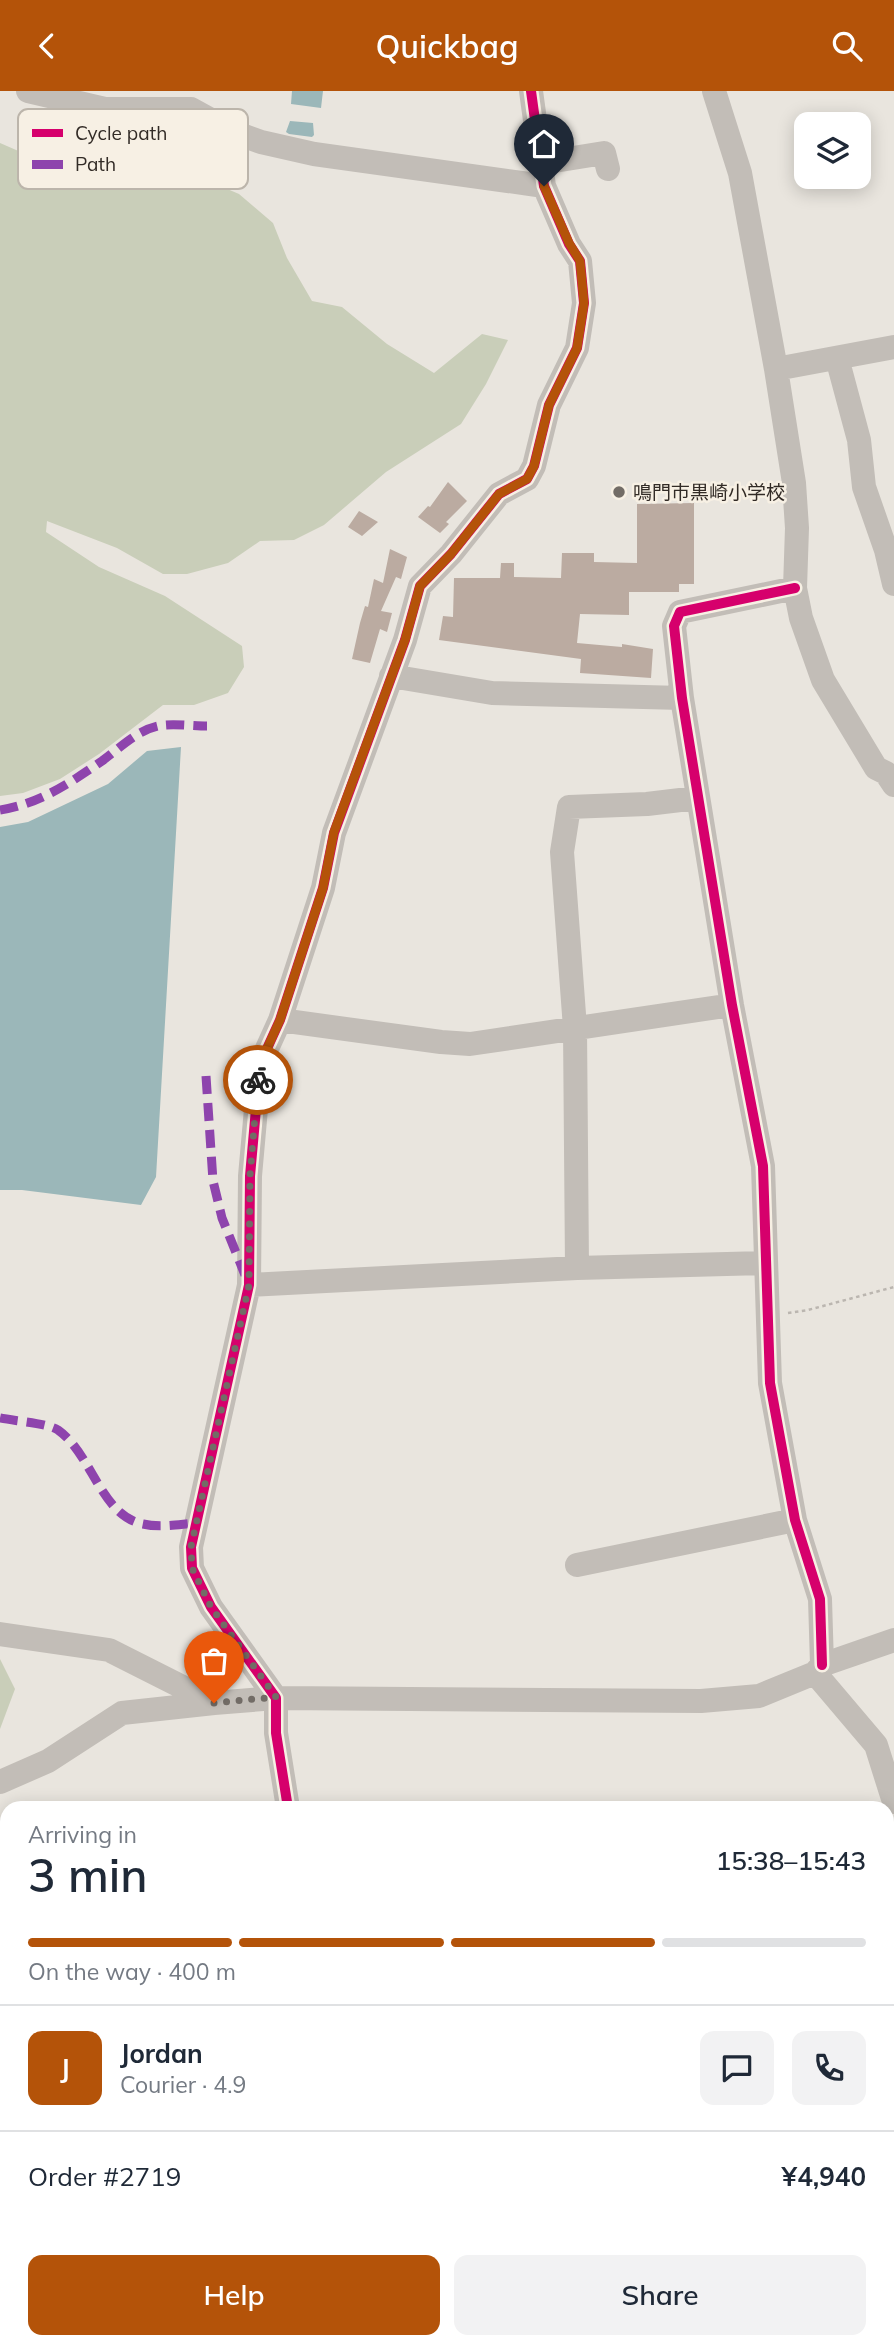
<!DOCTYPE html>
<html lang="en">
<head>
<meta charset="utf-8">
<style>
	body { margin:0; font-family:Mulish,"Noto Sans JP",sans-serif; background:#f2f2f3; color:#1f2937; height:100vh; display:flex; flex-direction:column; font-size:26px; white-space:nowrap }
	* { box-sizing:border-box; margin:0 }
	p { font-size:23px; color:#747a83 }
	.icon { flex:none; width:38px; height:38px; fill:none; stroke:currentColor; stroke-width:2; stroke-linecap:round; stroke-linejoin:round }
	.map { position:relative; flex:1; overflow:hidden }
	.panel { position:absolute; left:0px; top:1710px; width:894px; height:548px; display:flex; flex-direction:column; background:#fff; border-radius:21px 21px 0 0; box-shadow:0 4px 18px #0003 }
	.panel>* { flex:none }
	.buttons { position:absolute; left:794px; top:21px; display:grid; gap:14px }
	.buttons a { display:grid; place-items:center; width:77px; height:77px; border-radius:14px; background:#fff; box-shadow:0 4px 18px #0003; font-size:35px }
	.pin { position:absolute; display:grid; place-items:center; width:60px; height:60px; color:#fff; margin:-72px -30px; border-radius:50% 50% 50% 0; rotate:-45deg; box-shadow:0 0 7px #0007 }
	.pin .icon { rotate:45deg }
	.courier { position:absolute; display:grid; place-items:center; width:70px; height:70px; margin:-35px; border:5px solid #b45309; border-radius:50%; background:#fff; color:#222; box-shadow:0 2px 9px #0007 }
	.head em { font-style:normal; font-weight:600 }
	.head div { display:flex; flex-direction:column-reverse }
	.head { display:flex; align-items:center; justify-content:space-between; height:119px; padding:0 28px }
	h1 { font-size:46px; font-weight:600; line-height:52px }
	.bar { display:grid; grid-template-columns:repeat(4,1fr); gap:10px 7px; align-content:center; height:84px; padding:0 28px }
	.bar i { height:9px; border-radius:5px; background:#e0e1e3 }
	.bar .active { background:#b45309 }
	.bar p { grid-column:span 4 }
	.line { display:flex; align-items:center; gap:18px; padding:0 28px; border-top:2px solid #e0e1e3 }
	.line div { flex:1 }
	.round { display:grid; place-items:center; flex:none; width:74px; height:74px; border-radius:14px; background:#f2f2f3 }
	.primary-button { display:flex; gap:14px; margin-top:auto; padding:14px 28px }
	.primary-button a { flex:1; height:80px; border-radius:14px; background:#b45309; color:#fff; font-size:28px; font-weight:600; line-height:80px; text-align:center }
	.primary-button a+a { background:#f2f2f3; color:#1f2937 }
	header { display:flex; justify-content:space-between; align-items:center; height:91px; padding:0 28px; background:#b45309; color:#fff; font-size:32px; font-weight:600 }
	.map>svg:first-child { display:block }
	.green { fill:#c9ceb9 }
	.water { fill:#9bb7b9 }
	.building { fill:#bbaba1 }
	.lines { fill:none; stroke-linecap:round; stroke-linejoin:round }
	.path { stroke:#bbb6b0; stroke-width:2.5; stroke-dasharray:3.5 3.5; stroke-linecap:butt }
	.minor { stroke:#c2bdb7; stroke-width:24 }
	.highway { stroke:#a8a49d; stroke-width:35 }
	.quiet { stroke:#8e44ad; stroke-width:9; stroke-dasharray:18 9; stroke-linecap:butt }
	.cycleway-casing { stroke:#f7f0e4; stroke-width:15 }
	.cycleway { stroke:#d6006c; stroke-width:10 }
	.done { stroke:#726c66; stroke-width:7; stroke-dasharray:0 12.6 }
	.route { stroke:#b45309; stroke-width:9 }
	.poi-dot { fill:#726c66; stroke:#f7f0e4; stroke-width:2.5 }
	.labels { text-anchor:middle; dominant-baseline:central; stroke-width:5; stroke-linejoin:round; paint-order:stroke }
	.poi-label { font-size:19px; fill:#322b26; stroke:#f7f0e4; text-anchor:start }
	.key { fill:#f7f0e4; stroke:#bcb5ab; stroke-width:2 }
	.key-label { font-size:19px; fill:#322b26 }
</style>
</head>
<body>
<header><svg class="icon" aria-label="back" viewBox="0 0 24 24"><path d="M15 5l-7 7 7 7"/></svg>Quickbag<svg class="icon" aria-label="search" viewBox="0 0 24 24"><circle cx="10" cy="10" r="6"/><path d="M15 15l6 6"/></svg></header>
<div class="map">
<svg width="894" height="2256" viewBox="0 0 894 2256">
	<rect width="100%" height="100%" fill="#e9e5de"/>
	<!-- green -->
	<path class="green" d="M0 52 23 62 46 77 76 74 102 61 164 71 239 103 273 132 287 167 312 210 342 216 387 253 434 282 482 243 508 249 486 293 461 333 386 381 324 434 294 449 260 450 228 472 187 483H163L117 457 47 430 46 441 99 476 165 505 242 555 244 576 228 602 194 614H163L99 663 60 688 23 702 0 705Z
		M0 1568 15 1598 0 1638Z
		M7 2182V2250L192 2251 191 2256H0V2188Z
		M581 2251H636L640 2256H575Z"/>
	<!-- water -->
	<path class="water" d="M292 0H323L321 17 291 13Z
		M290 30 313 32 314 44 312 46 289 43 286 41Z
		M181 656 156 1086 141 1114 22 1099H0V736L28 731 108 693 147 660Z"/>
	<!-- building -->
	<path class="building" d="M448 391 467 410 446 431 449 433 440 442 418 426 428 415 430 416Z
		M694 412V493H679V501H629V524L580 523 577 552 622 556V553L653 558 651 587 580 582 581 568 439 549 443 525 453 526 454 487H500L501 472H514V486L561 487 562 462H594V471L637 472V413Z
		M359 420 378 431 362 445 348 436Z
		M390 458 407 466 401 488 396 486 381 520 392 522 387 541 380 538 370 572 352 568 360 532 365 515 368 516 374 488 383 492Z"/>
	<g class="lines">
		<!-- path -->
		<path class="path" d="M788 1222 808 1219 894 1196"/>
		<!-- minor -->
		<path class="minor" d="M28 0 105 18H191L231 40 261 51 314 63 544 95
			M714 0 740 82 776 278 794 392 797 437 795 497 801 527 823 589 876 677 886 682 894 694
			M542 72 604 62 608 78
			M837 267 859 349 864 396 886 459 894 493
			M776 278 894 256
			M795 497 680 521 674 535 682 607 732 914 763 1075 770 1292 795 1429 820 1508 822 1574
			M391 585 492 602 682 607
			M280 929 441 951 470 953 732 914
			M577 1177 575 937 562 761 569 716 647 713 697 707
			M249 1194 577 1177 766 1172
			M577 1474 795 1429
			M0 1543 109 1559 214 1612 276 1607 701 1610 759 1605 815 1582 822 1574 894 1549
			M815 1582 876 1654 894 1711
			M0 1691 48 1670 122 1622 214 1612
			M288 1717 276 1642V1607L211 1516 192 1477 191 1456 249 1194 250 1085 260 973 280 929 323 797 334 742 405 549 420 495 451 463 499 403 527 388 534 375 549 314 577 257 584 212 580 170 569 153 544 95 531 0
			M887 1764 894 1762
			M887 1932 894 1927
			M887 2035 894 2030
			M0 2069 7 2067
			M757 2250 760 2256"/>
		<!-- highway -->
		<path class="highway" d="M887 1956 894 1951
			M887 2000 894 1995
			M455 2256 463 2250
			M533 2256 541 2250"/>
		<!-- quiet -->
		<path class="quiet" d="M0 719C39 713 70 692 102 670 120 657 136 640 158 635 172 632 191 635 207 635
			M206 985 213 1090 222 1127 245 1184
			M0 1327C14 1330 47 1332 58 1339 92 1363 101 1425 143 1433 160 1437 180 1433 198 1432"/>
		<!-- cycleway casing -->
		<g class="cycleway-casing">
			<path id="cycleway" d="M795 497 680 521 674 535 682 607 732 914 763 1075 770 1292 795 1429 820 1508 822 1574
				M288 1717 276 1642V1607L211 1516 192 1477 191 1456 249 1194 250 1085 260 973 280 929 323 797 334 742 405 549 420 495 451 463 499 403 527 388 534 375 549 314 577 257 584 212 580 170 569 153 544 95 531 0"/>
		</g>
		<!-- cycleway -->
		<use href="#cycleway" class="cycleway"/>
	</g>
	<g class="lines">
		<!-- done -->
		<path class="done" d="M214 1612 276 1606 211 1516 192 1477 191 1456 249 1194 250 1085 258 989"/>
		<!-- route -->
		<path class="route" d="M258 989 260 973 280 929 323 797 334 741 405 549 420 495 451 463 499 403 527 388 534 375 549 314 577 257 584 212 580 170 569 152 544 95"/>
	</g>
	<!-- markers -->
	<circle class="poi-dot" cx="619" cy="401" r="7"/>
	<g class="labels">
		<!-- poi labels -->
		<g class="poi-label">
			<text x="633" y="401">鳴門市黒崎小学校</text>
		</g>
	</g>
	<!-- legend -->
	<rect x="18" y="18" width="230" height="80" rx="10" class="key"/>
	<rect x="32" y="38" width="31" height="8" fill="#d6006c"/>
	<rect x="32" y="69" width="31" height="9" fill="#8e44ad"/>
	<g class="key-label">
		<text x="75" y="49">Cycle path</text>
		<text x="75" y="80">Path</text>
	</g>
</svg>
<div class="buttons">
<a><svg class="icon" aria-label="layers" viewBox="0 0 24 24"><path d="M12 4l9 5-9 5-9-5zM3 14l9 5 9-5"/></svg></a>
</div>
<div class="pin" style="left:214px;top:1612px;background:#ea580c"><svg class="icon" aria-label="bag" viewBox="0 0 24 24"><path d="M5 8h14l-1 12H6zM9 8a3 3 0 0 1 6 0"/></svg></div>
<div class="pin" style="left:544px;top:95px;background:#1f2937"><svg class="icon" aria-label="home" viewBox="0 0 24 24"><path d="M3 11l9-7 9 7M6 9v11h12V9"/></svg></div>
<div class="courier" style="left:258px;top:989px"><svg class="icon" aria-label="bike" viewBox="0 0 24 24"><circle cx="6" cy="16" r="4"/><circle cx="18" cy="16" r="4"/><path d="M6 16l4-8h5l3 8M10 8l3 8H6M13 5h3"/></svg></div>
<section class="panel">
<div class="head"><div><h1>3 min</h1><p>Arriving in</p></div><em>15:38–15:43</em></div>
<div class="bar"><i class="active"></i><i class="active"></i><i class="active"></i><i></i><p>On the way · 400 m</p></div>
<div class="line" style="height:126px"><b class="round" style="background:#b45309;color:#fff">J</b><div><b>Jordan</b><p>Courier · 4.9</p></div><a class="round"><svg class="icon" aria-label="chat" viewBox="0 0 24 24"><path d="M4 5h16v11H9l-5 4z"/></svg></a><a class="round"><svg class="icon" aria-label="phone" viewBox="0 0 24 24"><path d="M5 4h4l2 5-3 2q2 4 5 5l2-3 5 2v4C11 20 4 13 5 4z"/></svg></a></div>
<div class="line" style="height:91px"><div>Order #2719</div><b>¥4,940</b></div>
<div class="primary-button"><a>Help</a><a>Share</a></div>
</section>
</div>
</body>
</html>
